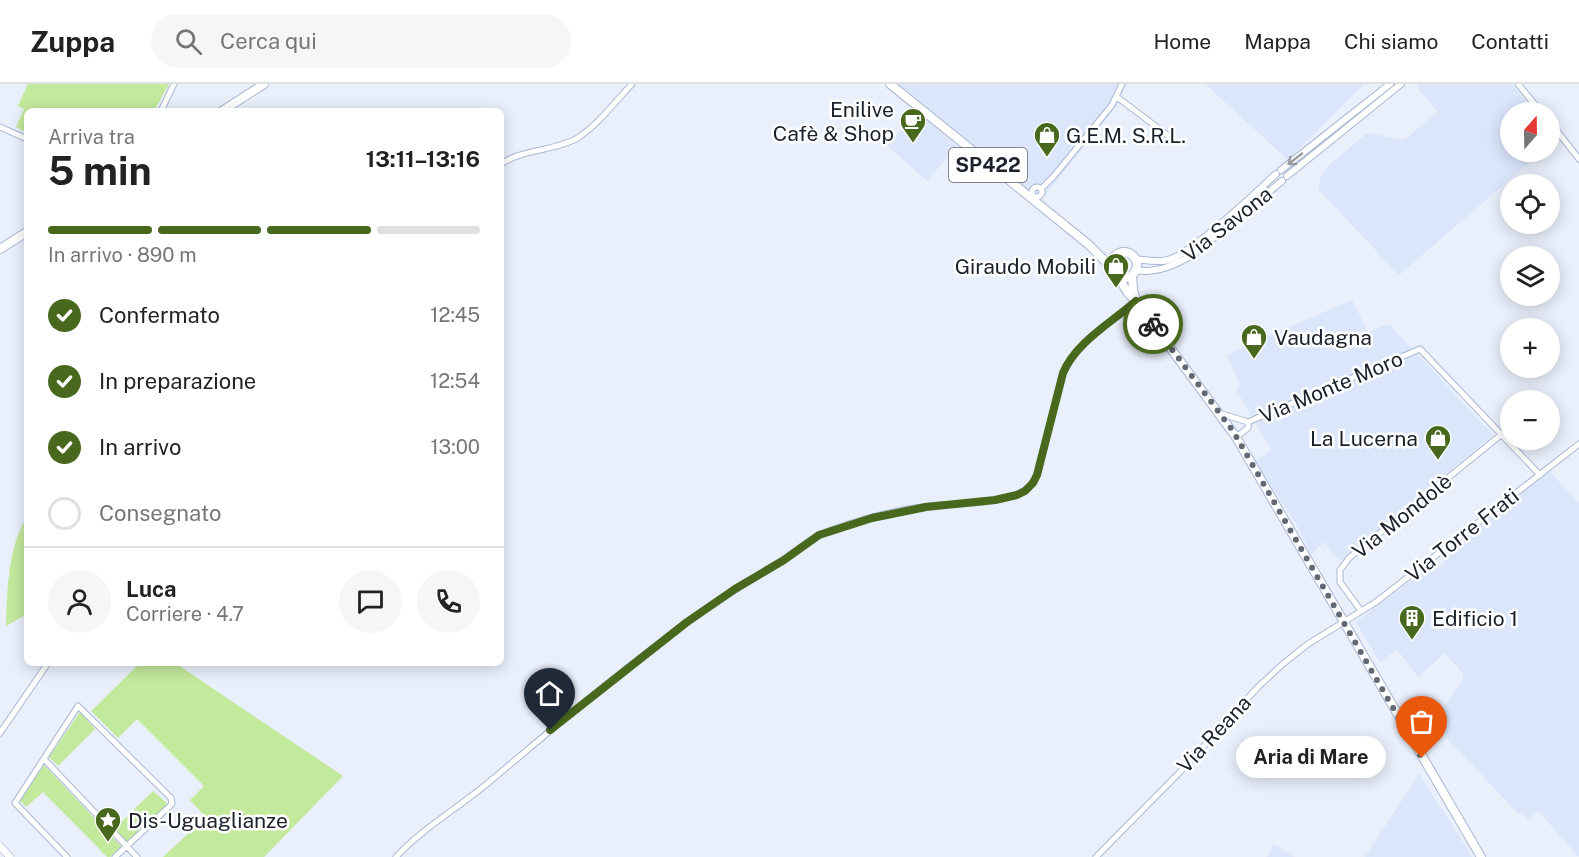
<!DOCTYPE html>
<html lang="it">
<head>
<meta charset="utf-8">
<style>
	body { margin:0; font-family:"Public Sans",sans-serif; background:#f6f6f6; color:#222; height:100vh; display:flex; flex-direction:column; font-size:22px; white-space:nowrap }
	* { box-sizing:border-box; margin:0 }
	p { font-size:20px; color:#767676 }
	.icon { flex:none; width:33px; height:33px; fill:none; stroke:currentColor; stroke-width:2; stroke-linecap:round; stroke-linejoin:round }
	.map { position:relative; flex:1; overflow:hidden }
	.side { position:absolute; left:24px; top:24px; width:480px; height:558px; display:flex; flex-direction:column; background:#fff; border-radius:9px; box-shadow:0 3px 15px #0003 }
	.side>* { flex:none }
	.needle { width:39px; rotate:20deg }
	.buttons { position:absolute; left:1500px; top:18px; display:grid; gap:12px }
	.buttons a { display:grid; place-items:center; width:60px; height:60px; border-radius:50%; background:#fff; box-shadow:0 3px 15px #0003; font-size:30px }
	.pin { position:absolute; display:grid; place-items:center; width:51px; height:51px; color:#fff; margin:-62px -26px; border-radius:50% 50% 50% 0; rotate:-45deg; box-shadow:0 0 6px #0007 }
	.pin .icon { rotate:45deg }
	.courier { position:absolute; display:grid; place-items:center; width:60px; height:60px; margin:-30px; border:4px solid #48681d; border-radius:50%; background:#fff; color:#222; box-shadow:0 2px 8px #0007 }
	.bubble { position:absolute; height:42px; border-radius:21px; background:#fff; box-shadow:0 3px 15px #0003; font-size:20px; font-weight:700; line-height:42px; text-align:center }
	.head em { font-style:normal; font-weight:700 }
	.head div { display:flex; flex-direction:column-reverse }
	.head { display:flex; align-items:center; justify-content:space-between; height:102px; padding:0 24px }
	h1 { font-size:39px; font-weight:700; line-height:45px }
	.bar { display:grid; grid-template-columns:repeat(4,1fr); gap:9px 6px; align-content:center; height:72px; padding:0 24px }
	.bar i { height:8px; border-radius:4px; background:#e0e0e0 }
	.bar .active { background:#48681d }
	.bar p { grid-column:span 4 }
	.line { display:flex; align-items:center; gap:15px; padding:0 24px; border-top:2px solid #e0e0e0 }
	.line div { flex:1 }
	.round { display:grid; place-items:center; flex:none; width:63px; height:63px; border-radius:32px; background:#f6f6f6 }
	ol { padding:0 24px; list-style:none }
	li { display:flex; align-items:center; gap:18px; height:66px }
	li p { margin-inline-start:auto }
	li .icon { padding:6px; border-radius:50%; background:#48681d; color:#fff; stroke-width:4 }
	li:last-child { color:#767676 }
	li i { width:33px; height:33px; border:3px solid #e0e0e0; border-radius:50% }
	header { display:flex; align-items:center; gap:36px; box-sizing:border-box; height:84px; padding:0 30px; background:#fff; border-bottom:2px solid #e0e0e0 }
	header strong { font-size:28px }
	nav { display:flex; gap:33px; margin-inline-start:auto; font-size:21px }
	.search { width:420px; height:54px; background:#f6f6f6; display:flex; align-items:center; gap:15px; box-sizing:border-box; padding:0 21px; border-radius:33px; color:#767676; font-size:22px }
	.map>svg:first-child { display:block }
	.built { fill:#dbe6fb }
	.green { fill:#c3e99c }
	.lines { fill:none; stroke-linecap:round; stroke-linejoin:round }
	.minor-casing { stroke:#aab8d4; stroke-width:7 }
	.tertiary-casing { stroke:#aab8d4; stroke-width:8 }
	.secondary-casing { stroke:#aab8d4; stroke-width:8 }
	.primary-casing { stroke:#aab8d4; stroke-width:10 }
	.minor { stroke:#fff; stroke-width:5 }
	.tertiary { stroke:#fff; stroke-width:6 }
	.secondary { stroke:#fff; stroke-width:7 }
	.primary { stroke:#fff; stroke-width:8 }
	.oneway { stroke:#989ba0 }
	.done { stroke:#636974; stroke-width:6; stroke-dasharray:0 10.8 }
	.route { stroke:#48681d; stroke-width:8 }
	.labels { text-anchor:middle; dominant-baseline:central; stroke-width:5; stroke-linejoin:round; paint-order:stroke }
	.shield { fill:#fff; stroke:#5f646b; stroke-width:1.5 }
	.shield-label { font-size:20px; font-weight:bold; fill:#1b212b }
	.poi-label { font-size:21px; fill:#1b212b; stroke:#fff; text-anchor:start }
	.street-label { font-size:21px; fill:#1b212b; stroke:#fff }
</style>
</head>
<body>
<header>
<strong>Zuppa</strong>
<div class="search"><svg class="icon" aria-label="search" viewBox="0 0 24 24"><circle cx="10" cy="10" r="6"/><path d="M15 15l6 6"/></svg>Cerca qui</div>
<nav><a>Home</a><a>Mappa</a><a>Chi siamo</a><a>Contatti</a></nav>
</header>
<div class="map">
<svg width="1579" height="773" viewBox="0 0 1579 773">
	<rect width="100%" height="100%" fill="#e9effb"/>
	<!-- built -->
	<path class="built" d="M898 0H1126L1119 19 1042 115 1038 116Z
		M1205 0H1364L1288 76Z
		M1418 0H1512L1535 28H1510V68H1542L1399 191 1319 106 1320 94 1326 84 1367 49 1404 56 1438 28 1419 6Z
		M917 28 957 62 927 97 887 61Z
		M1352 216 1368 248 1389 240 1493 351 1341 477 1324 458 1311 470 1295 438 1255 377 1271 366 1237 307 1239 302V298L1227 271 1243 263Z
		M1549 387 1579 419V773L1538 727 1528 735 1522 728 1518 730 1457 664 1453 663 1437 635 1463 595V590L1445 569 1418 593 1397 565 1380 579 1356 538 1433 480 1440 482 1445 478 1442 474Z
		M1419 690 1461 755 1472 773H1365Z
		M1274 760 1294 773H1267Z"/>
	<!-- green -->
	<path class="green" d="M28 0H169L154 27H27V49L16 43 24 25 18 22Z
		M27 433V530L6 542C7 508 8 462 27 433Z
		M140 579H175L343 692 264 773H163L206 733 190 716 204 702 137 635 118 654 91 627Z
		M80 628 95 645 58 682 49 673Z
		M44 681 122 763 110 773H107L43 708 26 723 20 717Z
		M153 707 168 720 127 759 114 745Z"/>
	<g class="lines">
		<!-- minor casing -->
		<g class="minor-casing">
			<path id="minor" d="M1518 0 1541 28
				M1117 13 1170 53
				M161 27 174 0
				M1550 38 1579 75
				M0 43 27 55
				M501 80C523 65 553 67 576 55 597 42 615 18 632 0
				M1032 108a5 5 0 1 1 10 0a5 5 0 1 1-10 0Z
				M1041 105 1054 92 1112 21 1122 0
				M1219 329 1248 338 1420 265 1540 391
				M1236 353 1248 344V338
				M1361 527 1340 498V486L1349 474 1502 350
				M0 649 48 579
				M44 675 137 773
				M67 773 15 719 78 622 171 714 172 720 115 773
				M396 773C423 744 458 724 488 699 580 622 670 543 774 482 793 470 809 454 831 446 862 435 896 426 928 422 957 419 991 421 1018 410 1027 406 1033 400 1037 391L1063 289C1076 259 1111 239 1136 217
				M1096 773 1179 689 1258 603 1284 579 1308 560 1376 518 1579 360"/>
		</g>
		<!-- tertiary casing -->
		<g class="tertiary-casing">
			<path id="tertiary" d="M1281 86 1390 0
				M1287 92 1401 0
				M1135 175C1146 176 1157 179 1168 176 1193 169 1254 110 1276 90
				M1136 186C1157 190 1177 180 1194 170L1282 97"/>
		</g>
		<!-- secondary casing -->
		<g class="secondary-casing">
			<path id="secondary" d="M0 762 10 773"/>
		</g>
		<!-- primary casing -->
		<g class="primary-casing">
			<path id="primary" d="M890 0 1088 160 1110 182
				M222 27 264 0
				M0 165 27 148
				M1111 181a13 13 0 1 1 26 0a13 13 0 1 1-26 0Z
				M1132 191 1133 206 1136 217
				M1118 193 1128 209 1138 220 1236 353 1481 773"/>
		</g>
		<!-- minor -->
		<use href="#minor" class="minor"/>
		<!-- tertiary -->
		<use href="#tertiary" class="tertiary"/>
		<!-- secondary -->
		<use href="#secondary" class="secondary"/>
		<!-- primary -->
		<use href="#primary" class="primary"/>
	</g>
	<!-- one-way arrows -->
	<defs><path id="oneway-shaft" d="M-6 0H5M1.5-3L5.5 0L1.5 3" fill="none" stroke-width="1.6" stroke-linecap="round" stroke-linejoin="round" transform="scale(1.5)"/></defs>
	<use class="oneway" href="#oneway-shaft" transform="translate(1295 75) rotate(142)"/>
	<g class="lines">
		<!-- done -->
		<path class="done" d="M1153 240 1233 347 1422 674"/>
		<!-- route -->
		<path class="route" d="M550 646 687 538 735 505 784 476 819 451 872 434 926 423 995 416 1017 411 1025 407 1033 399 1037 391 1063 289C1076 258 1111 239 1136 217L1153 240"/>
	</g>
	<!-- icons -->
	<defs>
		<g id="cafe-pin" transform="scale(1.35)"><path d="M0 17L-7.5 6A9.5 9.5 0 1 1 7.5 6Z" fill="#48681d" stroke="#fff"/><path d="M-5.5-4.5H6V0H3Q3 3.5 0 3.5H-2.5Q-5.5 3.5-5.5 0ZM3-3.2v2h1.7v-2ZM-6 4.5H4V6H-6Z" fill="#fff"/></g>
		<g id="shop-pin" transform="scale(1.35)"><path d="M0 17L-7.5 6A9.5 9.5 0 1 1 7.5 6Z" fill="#48681d" stroke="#fff"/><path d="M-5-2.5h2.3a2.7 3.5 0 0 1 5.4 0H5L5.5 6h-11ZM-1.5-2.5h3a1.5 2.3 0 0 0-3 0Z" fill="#fff"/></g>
		<g id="building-pin" transform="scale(1.35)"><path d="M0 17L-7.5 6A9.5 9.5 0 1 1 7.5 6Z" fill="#48681d" stroke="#fff"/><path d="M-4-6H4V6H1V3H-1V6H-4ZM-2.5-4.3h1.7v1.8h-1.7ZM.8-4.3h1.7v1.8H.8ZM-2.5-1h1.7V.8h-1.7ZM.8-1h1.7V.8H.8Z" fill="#fff"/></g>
		<g id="sight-pin" transform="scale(1.35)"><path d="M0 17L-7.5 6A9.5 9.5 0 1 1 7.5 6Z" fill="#48681d" stroke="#fff"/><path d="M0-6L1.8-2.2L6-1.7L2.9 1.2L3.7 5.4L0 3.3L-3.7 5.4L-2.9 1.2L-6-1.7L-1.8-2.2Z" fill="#fff"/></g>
	</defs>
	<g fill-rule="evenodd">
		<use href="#cafe-pin" x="913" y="37"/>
		<use href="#shop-pin" x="1047" y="51"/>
		<use href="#shop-pin" x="1116" y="182"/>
		<use href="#shop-pin" x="1254" y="253"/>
		<use href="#shop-pin" x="1438" y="354"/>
		<use href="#building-pin" x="1412" y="534"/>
		<use href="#sight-pin" x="108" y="736"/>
	</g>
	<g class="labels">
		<!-- shield labels -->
		<rect class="shield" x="949" y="64" width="78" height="34" rx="4.5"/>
		<g class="shield-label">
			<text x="988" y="81">SP422</text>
		</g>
		<!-- poi labels -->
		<g class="poi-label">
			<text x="894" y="25" text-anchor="end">Enilive<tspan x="894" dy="24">Cafè &amp; Shop</tspan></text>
			<text x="1066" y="51">G.E.M. S.R.L.</text>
			<text x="1096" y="182" text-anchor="end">Giraudo Mobili</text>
			<text x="1274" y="253">Vaudagna</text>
			<text x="1418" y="354" text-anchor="end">La Lucerna</text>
			<text x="1432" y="534">Edificio 1</text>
			<text x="128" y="736">Dis-Uguaglianze</text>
		</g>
		<!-- street labels -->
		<g class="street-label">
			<text transform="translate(1227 140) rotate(-38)">Via Savona</text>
			<text transform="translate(1331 303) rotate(-23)">Via Monte Moro</text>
			<text transform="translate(1402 432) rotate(-39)">Via Mondolè</text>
			<text transform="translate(1462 451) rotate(-38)">Via Torre Frati</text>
			<text transform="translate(1214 650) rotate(-47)">Via Reana</text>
		</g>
	</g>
</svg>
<div class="buttons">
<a><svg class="needle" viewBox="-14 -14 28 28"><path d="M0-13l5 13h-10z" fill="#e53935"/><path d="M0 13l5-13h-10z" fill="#767676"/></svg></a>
<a><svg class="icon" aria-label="locate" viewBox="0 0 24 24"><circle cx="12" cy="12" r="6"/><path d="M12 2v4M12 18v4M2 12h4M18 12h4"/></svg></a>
<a><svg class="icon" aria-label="layers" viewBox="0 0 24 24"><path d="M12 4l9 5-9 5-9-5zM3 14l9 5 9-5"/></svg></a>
<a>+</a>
<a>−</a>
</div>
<div class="pin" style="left:1422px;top:674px;background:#ea580c"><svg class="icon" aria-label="bag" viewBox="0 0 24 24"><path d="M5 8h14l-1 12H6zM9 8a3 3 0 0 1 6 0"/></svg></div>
<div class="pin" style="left:550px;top:646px;background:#1f2937"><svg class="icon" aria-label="home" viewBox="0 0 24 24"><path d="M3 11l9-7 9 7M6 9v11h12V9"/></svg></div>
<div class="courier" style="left:1153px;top:240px"><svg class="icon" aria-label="bike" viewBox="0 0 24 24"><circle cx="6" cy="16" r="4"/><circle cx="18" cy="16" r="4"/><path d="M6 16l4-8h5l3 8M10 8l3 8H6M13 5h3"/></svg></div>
<div class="bubble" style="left:1236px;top:652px;width:150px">Aria di Mare</div>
<section class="side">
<div class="head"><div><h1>5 min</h1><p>Arriva tra</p></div><em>13:11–13:16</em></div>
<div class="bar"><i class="active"></i><i class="active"></i><i class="active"></i><i></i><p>In arrivo · 890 m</p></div>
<ol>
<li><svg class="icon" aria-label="check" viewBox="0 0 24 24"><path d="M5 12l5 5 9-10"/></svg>Confermato<p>12:45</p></li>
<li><svg class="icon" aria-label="check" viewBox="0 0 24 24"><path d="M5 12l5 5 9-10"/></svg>In preparazione<p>12:54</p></li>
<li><svg class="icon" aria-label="check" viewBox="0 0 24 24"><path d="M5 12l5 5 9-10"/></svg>In arrivo<p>13:00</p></li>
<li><i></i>Consegnato</li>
</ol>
<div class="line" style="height:108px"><a class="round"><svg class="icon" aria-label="person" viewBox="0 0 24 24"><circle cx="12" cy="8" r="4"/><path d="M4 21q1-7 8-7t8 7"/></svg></a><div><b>Luca</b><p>Corriere · 4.7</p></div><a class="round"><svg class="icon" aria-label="chat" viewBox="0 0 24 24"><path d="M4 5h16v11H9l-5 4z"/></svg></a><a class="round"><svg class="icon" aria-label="phone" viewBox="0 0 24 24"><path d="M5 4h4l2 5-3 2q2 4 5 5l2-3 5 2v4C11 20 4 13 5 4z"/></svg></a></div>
</section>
</div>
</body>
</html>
